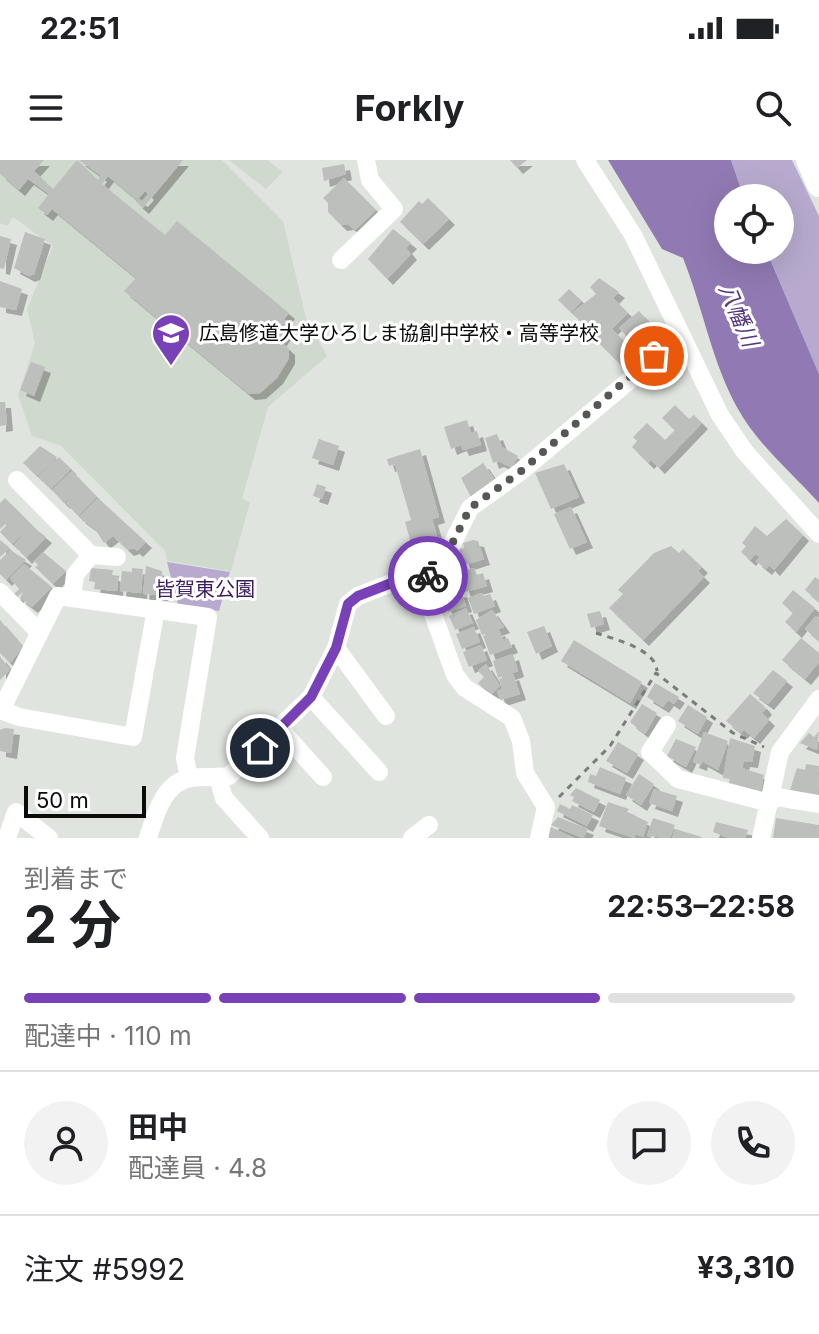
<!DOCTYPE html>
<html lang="ja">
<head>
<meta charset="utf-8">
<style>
	body { margin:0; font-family:Inter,"Noto Sans JP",sans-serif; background:#f2f2f2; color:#202124; height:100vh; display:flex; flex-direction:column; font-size:30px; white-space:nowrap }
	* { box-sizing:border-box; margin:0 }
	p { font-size:26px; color:#757577 }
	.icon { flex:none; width:44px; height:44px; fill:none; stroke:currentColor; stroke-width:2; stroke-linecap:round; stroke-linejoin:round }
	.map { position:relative; height:678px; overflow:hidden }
	.side { display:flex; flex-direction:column; background:#fff; flex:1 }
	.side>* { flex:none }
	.controls { position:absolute; left:714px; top:24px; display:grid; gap:16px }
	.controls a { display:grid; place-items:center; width:80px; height:80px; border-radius:50%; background:#fff; box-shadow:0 8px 32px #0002; font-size:40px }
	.scale { position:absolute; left:24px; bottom:20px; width:122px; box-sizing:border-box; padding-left:8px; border:4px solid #0b0c0a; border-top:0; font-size:22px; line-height:28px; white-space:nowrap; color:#0b0c0a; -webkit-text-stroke:6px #fff; paint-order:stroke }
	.pin { position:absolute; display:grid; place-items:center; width:68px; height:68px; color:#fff; margin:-34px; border:4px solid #fff; border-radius:50%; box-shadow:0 2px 8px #0007 }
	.courier { position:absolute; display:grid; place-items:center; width:80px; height:80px; margin:-40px; border:6px solid #7941b7; border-radius:50%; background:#fff; color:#222; box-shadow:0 2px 10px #0007 }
	.overview em { font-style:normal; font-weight:700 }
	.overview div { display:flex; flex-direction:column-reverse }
	.overview { display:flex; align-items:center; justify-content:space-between; height:136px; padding:0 24px }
	h1 { font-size:52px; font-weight:700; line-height:60px }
	.bar { display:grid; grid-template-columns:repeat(4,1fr); gap:12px 8px; align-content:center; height:96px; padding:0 24px }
	.bar i { height:10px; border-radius:6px; background:#e0e0e0 }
	.bar .selected { background:#7941b7 }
	.bar p { grid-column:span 4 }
	.line { display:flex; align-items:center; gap:20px; padding:0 24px; border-top:2px solid #e0e0e0 }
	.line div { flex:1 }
	.round { display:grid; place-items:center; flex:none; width:84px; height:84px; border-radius:42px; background:#f2f2f2 }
	.status { display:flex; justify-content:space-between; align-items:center; height:56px; padding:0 40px; background:#fff; direction:ltr }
	.status svg { height:22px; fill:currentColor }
	header { display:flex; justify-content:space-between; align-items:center; height:104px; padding:0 24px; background:#fff; font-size:36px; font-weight:700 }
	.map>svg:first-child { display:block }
	.built { fill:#d0d9ce }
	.green { fill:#b7aace }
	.water { fill:#917ab3 }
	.building { fill:#bcbfbb; filter:url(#shadow) }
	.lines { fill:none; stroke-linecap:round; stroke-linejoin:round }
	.path { stroke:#7a7d79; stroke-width:3; stroke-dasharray:6 6; stroke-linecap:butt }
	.minor { stroke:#fff; stroke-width:18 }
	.tertiary { stroke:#fff; stroke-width:24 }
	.done { stroke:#565855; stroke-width:8; stroke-dasharray:0 14.4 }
	.route { stroke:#7941b7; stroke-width:10 }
	.labels { text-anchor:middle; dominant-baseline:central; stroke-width:6; stroke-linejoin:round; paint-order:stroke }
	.poi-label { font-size:20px; fill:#0b0c0a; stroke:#fff; text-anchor:start }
	.park-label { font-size:20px; fill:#3c1b60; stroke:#fff }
	.water-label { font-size:22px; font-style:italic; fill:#58387f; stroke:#fff }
</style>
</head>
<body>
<div class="status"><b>22:51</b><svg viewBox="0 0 49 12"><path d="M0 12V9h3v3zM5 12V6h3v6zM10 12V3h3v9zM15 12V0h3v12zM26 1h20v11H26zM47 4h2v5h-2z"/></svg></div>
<header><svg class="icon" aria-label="menu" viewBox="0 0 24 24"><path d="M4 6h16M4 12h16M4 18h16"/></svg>Forkly<svg class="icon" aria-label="search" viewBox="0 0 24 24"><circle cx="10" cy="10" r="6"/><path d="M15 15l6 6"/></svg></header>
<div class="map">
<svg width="819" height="678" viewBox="0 0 819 678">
	<defs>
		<filter id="shadow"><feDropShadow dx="6" dy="6" stdDeviation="0" flood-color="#0004"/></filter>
	</defs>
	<rect width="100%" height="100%" fill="#e0e4df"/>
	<!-- built -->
	<path class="built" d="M0 0H222L283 61 306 158 327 196 268 247 242 339 250 342 231 411 167 401 165 391 61 286 32 276 18 235 35 183 27 149 53 86 13 57 7 66 0 63Z
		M229 0H267L283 12 266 29Z"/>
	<!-- green -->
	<path class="green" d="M731 0H792L819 56V214L766 90H780V38H744Z
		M167 402 230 412 219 451 178 445Z"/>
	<!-- water -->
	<path class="water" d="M608 0H731L744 38H728V90H766L819 214V343C792 313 758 285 738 249 712 203 703 148 683 98L662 89Z"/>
	<!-- building -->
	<path class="building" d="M0 0H44L34 11 53 29 77 0 98 20 101 16 79 0H183L143 48 136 42 139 39 142 41 148 34 145 31 137 40 108 16 102 24 165 75 177 61 289 153 284 159 291 165 280 181 289 189V198L277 218 260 233 249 234 124 131 136 118 52 49 47 55 38 48 49 34 28 19 19 30 0 14Z
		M510 0H527L517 8Z
		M344 4 346 14 324 21 322 8Z
		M344 18 376 50 355 70 348 64 341 65 328 52V43L323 38Z
		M428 38 449 59 423 84 400 62 419 41 422 44Z
		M393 69 411 83 406 88 411 94 387 119 368 99Z
		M25 72 45 79 34 114 29 116 14 108Z
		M0 76 11 79 4 109 0 108Z
		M599 118 619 132 613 138 628 153 612 169 637 195 624 208 591 175 600 166 593 160 586 167 572 153 596 134 590 127Z
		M0 121 22 129 16 150 0 147Z
		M569 129 582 141 571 152 558 140Z
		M639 151 659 172 640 190 619 168Z
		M31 202 45 207 34 236 20 230Z
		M0 242H5L7 265 0 266Z
		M675 245 689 259 694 255 702 263 659 308 651 300 648 303 632 287 637 281 633 277 647 263 665 280 675 270 662 258Z
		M467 260 471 273 477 271 481 285 463 290 461 285 451 289 444 267Z
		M497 274 502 287 518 296 512 308 498 301 493 303 485 278Z
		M319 279 339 286 333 305 312 298Z
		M40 286 57 297 37 316 23 303Z
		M420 289 439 357 432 359 437 376 422 380 424 387 413 390 405 362 411 360 395 304 389 306 387 299Z
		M59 297 71 309 51 329 38 317Z
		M483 303 495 320 471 337 461 318Z
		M564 304 579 337 551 349 535 313Z
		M72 311 97 337 78 356 66 343 77 331 64 343 52 330Z
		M317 324 326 327 322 339 313 336Z
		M5 338 32 365 12 384 0 372 15 356 0 369V343Z
		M98 338 146 382 137 391 134 388 128 390 113 376 104 383 95 369 79 357Z
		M571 347 587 382 570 389 554 354Z
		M786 359 803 375 774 410 769 405 766 409 756 401 760 397 755 394 750 400 741 392 746 386 742 383 755 366 767 376Z
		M32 366 46 377 26 398 14 385Z
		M0 380 10 388 0 397Z
		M473 380 478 381 484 399 465 405 459 389 464 388 463 383Z
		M671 386 679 393 683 389 702 407 698 411 704 417 643 480 609 448 623 434 618 430 654 393Z
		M10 390 26 400 6 420 0 414V400Z
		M43 392 66 411 53 424 35 407 38 405 34 401Z
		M24 404 52 427 32 447 20 438 23 432 17 437 14 434 19 429 10 418Z
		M146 406 162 411 164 435 143 434Z
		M91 408 113 410 112 415 118 416 117 431 94 429 95 422 89 421Z
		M132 408 143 409 141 433 120 431 122 411 132 412Z
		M474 408 477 415 483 413 487 426 465 432 459 412Z
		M815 417 819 420V442L805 430Z
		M793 430 815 448 796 472 785 462 793 453 782 443Z
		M461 431 466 446 448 452 442 437Z
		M482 433 484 436 490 434 495 446 474 454 468 438Z
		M466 448 473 463 455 470 449 456Z
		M492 450 504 467 482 475 476 460Z
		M600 451 604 464 591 468 587 454Z
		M816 456 819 459V481L805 469Z
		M0 460 23 487 10 503 0 493Z
		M544 466 552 486 536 494 527 472Z
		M474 467 480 482 462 489 456 474Z
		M499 470 503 480 508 478 512 487 490 495 483 476Z
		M801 478 819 493V502L805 519 782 500Z
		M574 480 642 522 630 543 561 501Z
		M481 485 487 500 469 507 463 492Z
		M513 494 518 511 498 518 493 501Z
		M0 496 10 510 0 520Z
		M486 504 500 526 490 535 478 523 484 517 478 511Z
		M773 510 787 521 768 544 753 533Z
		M513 514 520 534 500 540 497 531 502 529 499 519Z
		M655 523 679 537 674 544 668 540 663 547 647 537Z
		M750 534 763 545 766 549 762 553 769 560 754 578 744 570 741 573 726 561Z
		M642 544 657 553 645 574 630 562Z
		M688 545 707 557 698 574 678 561Z
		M5 568 14 569 11 593 0 591V570Z
		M819 571 817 590 800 583 809 573 814 577Z
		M704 572 728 581 718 610 702 601 701 605 693 602Z
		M730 578 755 586 752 602 744 601 742 608 764 615 760 635 729 626 731 619 723 618Z
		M676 579 696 587 686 607 667 596Z
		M618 582 638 594 627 613 606 601Z
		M806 604 819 606 818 635 790 630 797 608 805 610Z
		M600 607 626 618 620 634 588 622 590 614 596 616Z
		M639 614 654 624 641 645 626 635Z
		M576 628 600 640 594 652 572 641 574 637 570 635Z
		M654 629 677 636 672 651 649 643Z
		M608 642 629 649 627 652 648 662 643 677 636 674 634 678 599 666Z
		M560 644 570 649 572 645 593 655 587 666 557 651Z
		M558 657 588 669 583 678 551 665Z
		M653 658 675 665 670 678 647 676Z
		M776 658 819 665V678H773Z
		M716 662 748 670 745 678H729L713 672Z
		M549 666 573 678H549Z
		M675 669 702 677 701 678H672Z"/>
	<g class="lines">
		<!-- path -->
		<path class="path" d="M596 473C614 479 656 489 657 511
			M559 637 610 586 656 513 733 573 764 587"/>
		<!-- minor -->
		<path class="minor" d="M585 0 633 75 720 255 745 292 819 374
			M341 100 394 49 370 20 366 0
			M17 320 91 395 75 415 72 438
			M91 395 117 397
			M420 418 455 515 465 528 512 558 521 581 525 613 546 647 539 678
			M0 432 39 472
			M336 488 386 556
			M311 537 379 612
			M0 550 19 557 133 577 156 449
			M1 550 58 436 208 457 185 598 189 618
			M667 565 650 592 678 619 770 643
			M280 569 323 617
			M218 618 224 638 260 678
			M771 636 819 644
			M7 678 16 652 49 678
			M148 678C155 656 163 622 191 618 203 616 216 618 229 616L311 537 336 488 348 444 358 436 389 424 431 415 444 400 470 348 520 312 637 214 678 170
			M412 678 429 665
			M761 678 780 592 819 539"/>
		<!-- tertiary -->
		<path class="tertiary" d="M808 0 819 25"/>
	</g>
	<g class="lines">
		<!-- done -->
		<path class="done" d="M428 416 444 400 470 348 520 312 654 196"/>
		<!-- route -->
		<path class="route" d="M260 588 311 537 336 488 348 444 358 436 389 424 428 416"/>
	</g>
	<!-- icons -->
	<defs>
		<g id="school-pin" transform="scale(2)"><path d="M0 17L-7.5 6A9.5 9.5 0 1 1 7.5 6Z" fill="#7941b7" stroke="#fff"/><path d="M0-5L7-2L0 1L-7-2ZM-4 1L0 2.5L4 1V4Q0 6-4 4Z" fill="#fff"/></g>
	</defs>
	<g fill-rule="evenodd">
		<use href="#school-pin" x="171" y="173"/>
	</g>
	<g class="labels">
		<!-- poi labels -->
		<g class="poi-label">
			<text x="199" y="173">広島修道大学ひろしま協創中学校・高等学校</text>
		</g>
		<!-- park labels -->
		<g class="park-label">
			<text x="205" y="429">皆賀東公園</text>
		</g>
		<!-- water labels -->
		<g class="water-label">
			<text transform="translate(739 155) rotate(67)">八幡川</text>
		</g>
	</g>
</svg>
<div class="controls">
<a><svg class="icon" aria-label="locate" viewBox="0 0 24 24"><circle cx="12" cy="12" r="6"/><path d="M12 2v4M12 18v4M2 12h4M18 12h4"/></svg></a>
</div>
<div class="scale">50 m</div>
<div class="pin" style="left:654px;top:196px;background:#ea580c"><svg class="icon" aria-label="bag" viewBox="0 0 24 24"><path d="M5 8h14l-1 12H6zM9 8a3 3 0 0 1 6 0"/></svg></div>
<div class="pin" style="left:260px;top:588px;background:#1f2937"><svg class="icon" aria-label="home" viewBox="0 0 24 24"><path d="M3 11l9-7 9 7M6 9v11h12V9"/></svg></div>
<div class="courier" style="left:428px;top:416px"><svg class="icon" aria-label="bike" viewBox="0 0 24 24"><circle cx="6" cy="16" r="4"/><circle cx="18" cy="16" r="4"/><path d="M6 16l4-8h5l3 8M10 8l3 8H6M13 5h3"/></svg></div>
</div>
<section class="side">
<div class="overview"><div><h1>2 分</h1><p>到着まで</p></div><em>22:53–22:58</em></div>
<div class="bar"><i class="selected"></i><i class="selected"></i><i class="selected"></i><i></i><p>配達中 · 110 m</p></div>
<div class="line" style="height:144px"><a class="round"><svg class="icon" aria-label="person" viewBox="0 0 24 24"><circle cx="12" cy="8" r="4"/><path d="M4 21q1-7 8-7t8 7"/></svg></a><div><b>田中</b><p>配達員 · 4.8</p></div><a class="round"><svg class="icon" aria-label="chat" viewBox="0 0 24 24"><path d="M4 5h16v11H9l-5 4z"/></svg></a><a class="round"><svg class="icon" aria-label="phone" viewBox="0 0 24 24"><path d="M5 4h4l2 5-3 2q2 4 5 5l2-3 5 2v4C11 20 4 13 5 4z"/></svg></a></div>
<div class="line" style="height:104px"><div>注文 #5992</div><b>¥3,310</b></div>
</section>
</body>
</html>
